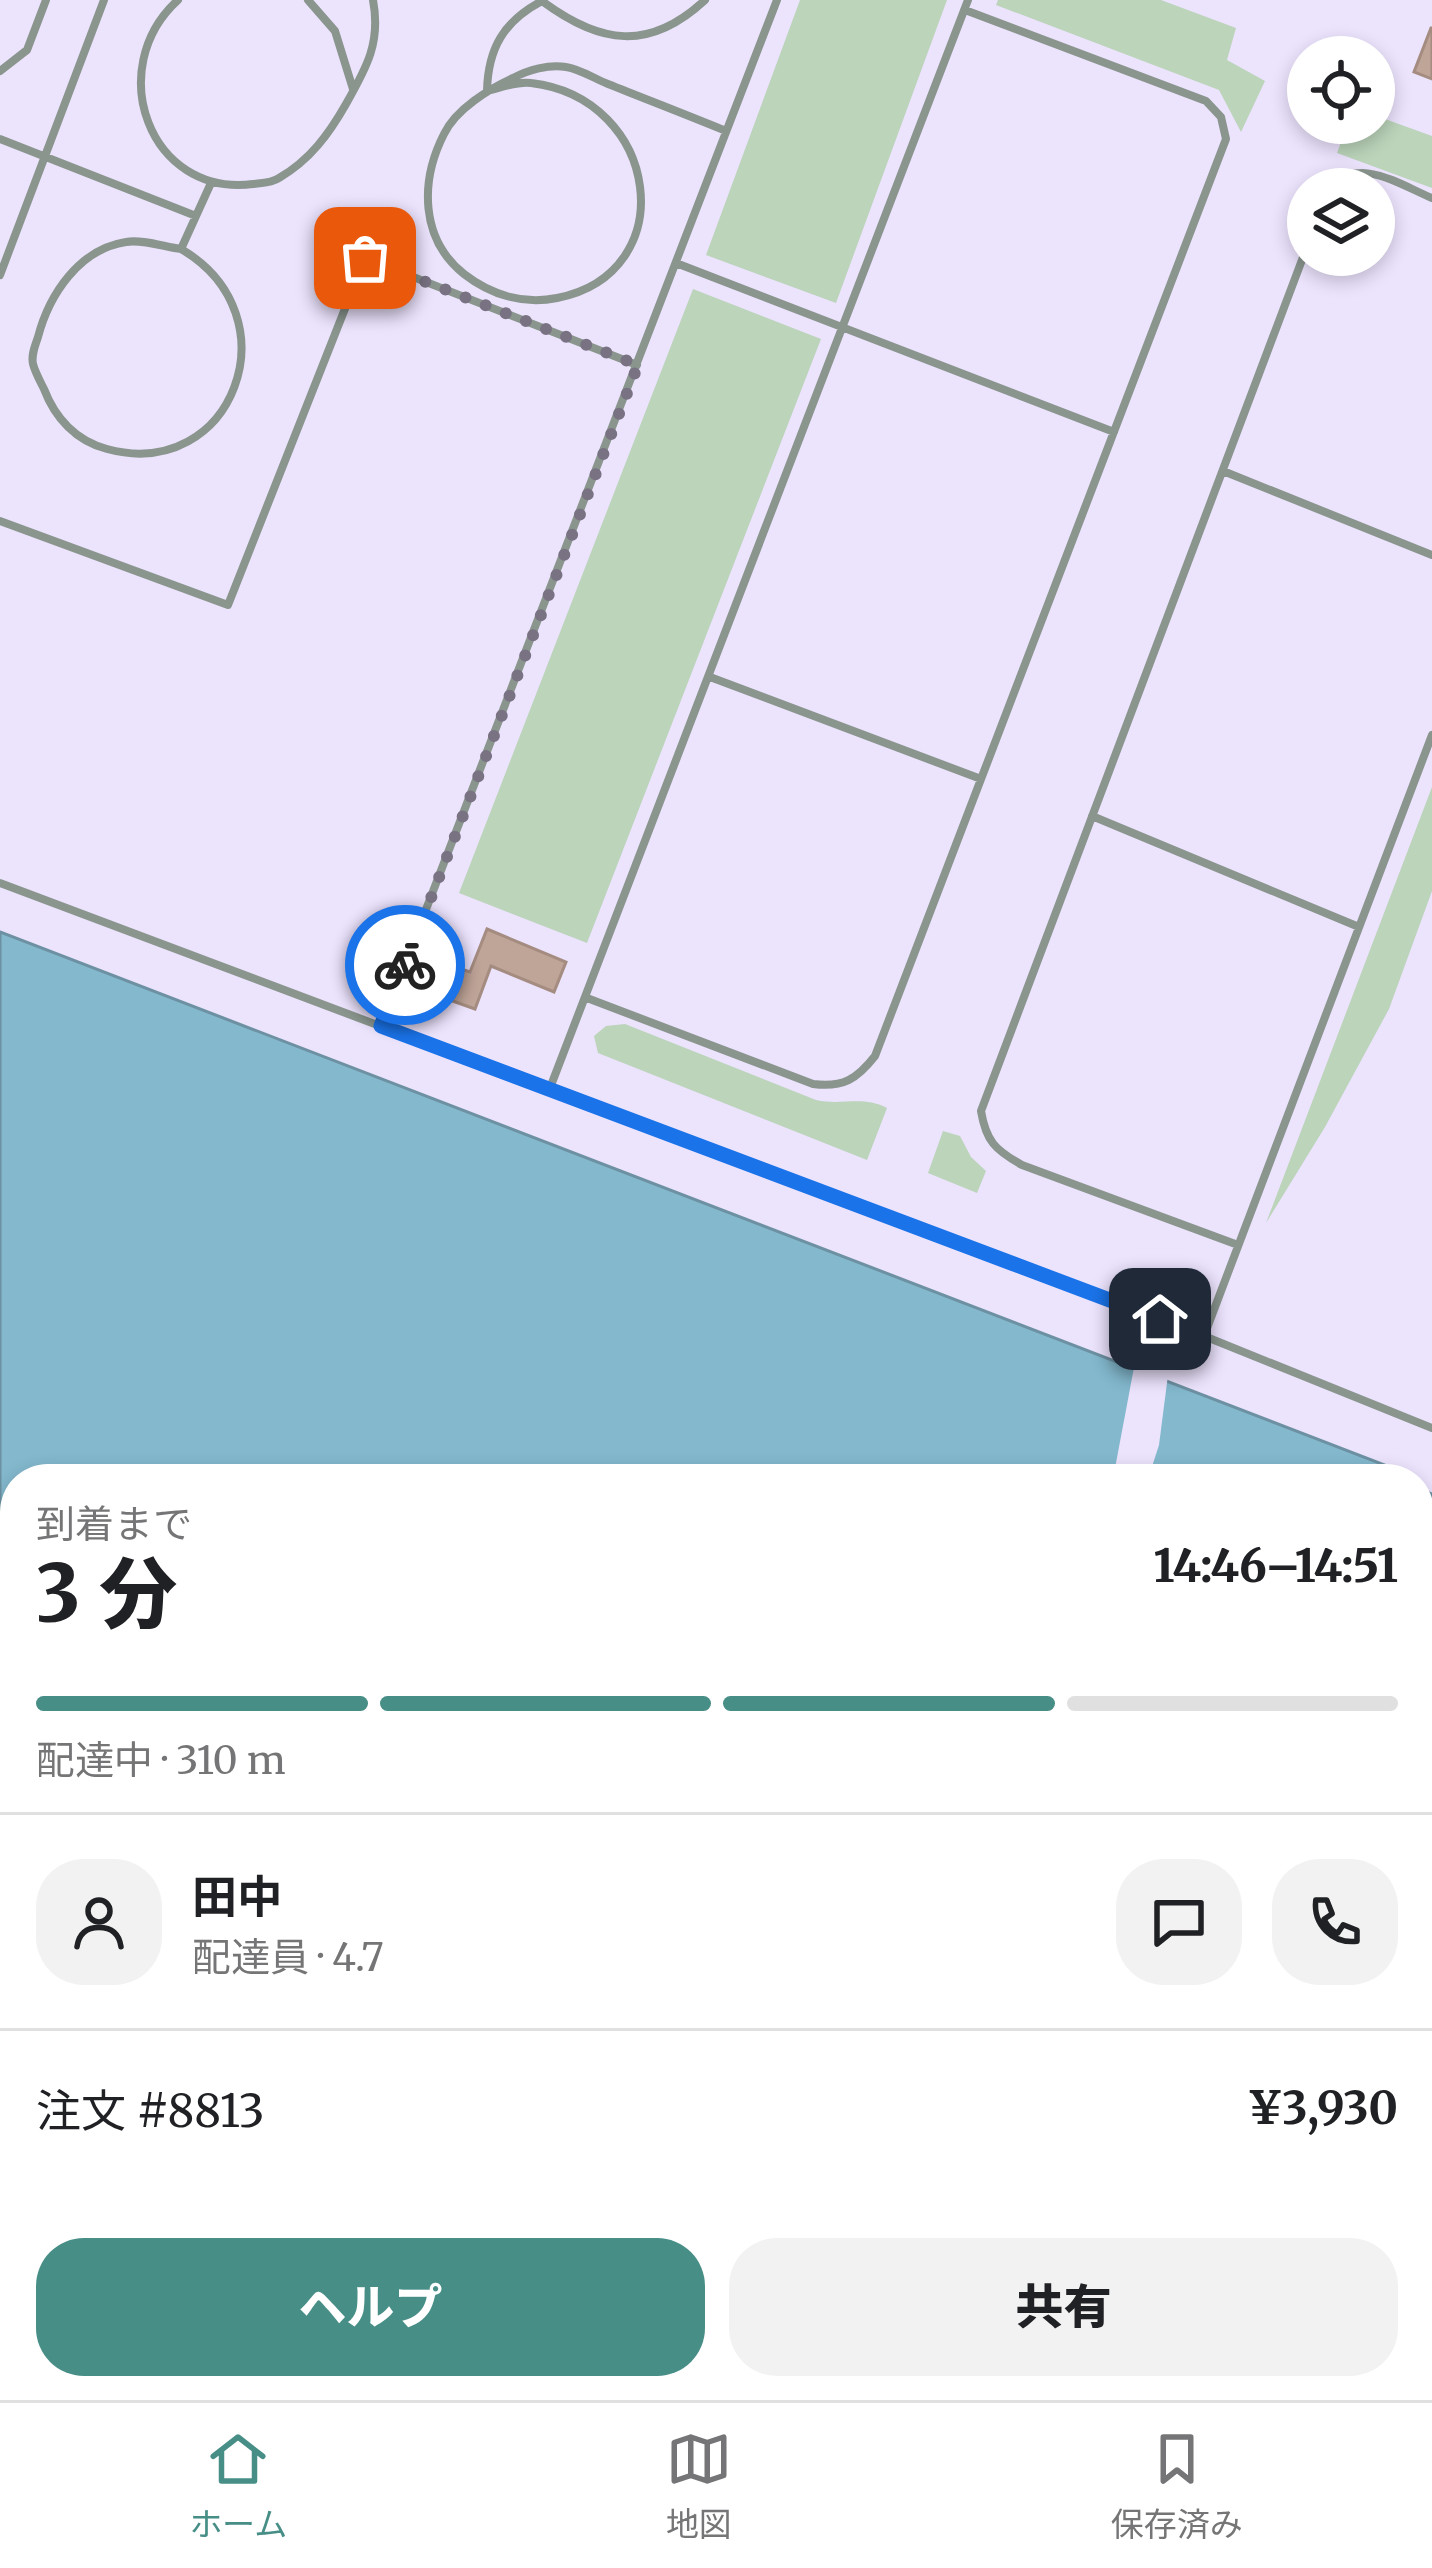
<!DOCTYPE html>
<html lang="ja">
<head>
<meta charset="utf-8">
<style>
	body { margin:0; font-family:Merriweather,"Noto Sans JP",serif; background:#f2f2f2; color:#202124; height:100vh; display:flex; flex-direction:column; font-size:45px; white-space:nowrap }
	* { box-sizing:border-box; margin:0 }
	p { font-size:39px; color:#757577 }
	.icon { flex:none; width:66px; height:66px; fill:none; stroke:currentColor; stroke-width:2; stroke-linecap:round; stroke-linejoin:round }
	.map { position:relative; flex:1; overflow:hidden }
	.sheet { position:absolute; left:0px; top:1464px; width:1434px; height:936px; display:flex; flex-direction:column; background:#fff; border-radius:48px 48px 0 0; box-shadow:0 6px 18px #0003 }
	.sheet>* { flex:none }
	.controls { position:absolute; left:1287px; top:36px; display:grid; gap:24px }
	.controls a { display:grid; place-items:center; width:108px; height:108px; border-radius:50%; background:#fff; box-shadow:0 6px 18px #0003; font-size:60px }
	.pin { position:absolute; display:grid; place-items:center; width:102px; height:102px; color:#fff; margin:-51px; border-radius:24px; box-shadow:0 6px 18px #0006 }
	.courier { position:absolute; display:grid; place-items:center; width:120px; height:120px; margin:-60px; border:9px solid #1a73e8; border-radius:50%; background:#fff; color:#222; box-shadow:0 3px 15px #0007 }
	.overview em { font-style:normal; font-weight:800 }
	.overview div { display:flex; flex-direction:column-reverse }
	.overview { display:flex; align-items:center; justify-content:space-between; height:204px; padding:0 36px }
	h1 { font-size:78px; font-weight:800; line-height:90px }
	.bar { display:grid; grid-template-columns:repeat(4,1fr); gap:18px 12px; align-content:center; height:144px; padding:0 36px }
	.bar i { height:15px; border-radius:9px; background:#e0e0e0 }
	.bar .on { background:#478e87 }
	.bar p { grid-column:span 4 }
	.line { display:flex; align-items:center; gap:30px; padding:0 36px; border-top:3px solid #e0e0e0 }
	.line div { flex:1 }
	.round { display:grid; place-items:center; flex:none; width:126px; height:126px; border-radius:48px; background:#f2f2f2 }
	.primary-button { display:flex; gap:24px; margin-top:auto; padding:24px 36px }
	.primary-button a { flex:1; height:138px; border-radius:48px; background:#478e87; color:#fff; font-size:48px; font-weight:800; line-height:138px; text-align:center }
	.primary-button a+a { background:#f2f2f2; color:#202124 }
	.dock { display:flex; justify-content:space-around; align-items:center; height:168px; border-top:3px solid #e0e0e0; background:#fff; font-size:33px; color:#757577 }
	.dock a { display:grid; justify-items:center; gap:6px }
	.dock .on { color:#478e87 }
	.map>svg:first-child { display:block }
	.green { fill:#bbd4ba }
	.water { fill:#83b8cd; stroke:#6d91a2; stroke-width:3 }
	.pier { fill:#ece3fd }
	.building { fill:#bfa498; stroke:#a58c80; stroke-width:3 }
	.lines { fill:none; stroke-linecap:round; stroke-linejoin:round }
	.service { stroke:#8a958e; stroke-width:8 }
	.done { stroke:#787282; stroke-width:12; stroke-dasharray:0 21.6 }
	.route { stroke:#1a73e8; stroke-width:15 }
</style>
</head>
<body>
<div class="map">
<svg width="1432" height="2400" viewBox="0 0 1432 2400">
	<rect width="100%" height="100%" fill="#ece3fd"/>
	<!-- green -->
	<path class="green" d="M800 0H947L836 303 706 255Z
		M998 0H1161L1236 28 1227 60 1265 81 1241 132 1219 90 996 5Z
		M1374 115 1432 136V188L1337 153 1348 123H1374Z
		M693 289 821 339 587 943 459 893Z
		M1432 787V891L1389 1009 1325 1127 1266 1223Z
		M625 1024 816 1100C842 1106 862 1095 887 1108L867 1160 598 1053 594 1036 606 1026Z
		M943 1131 960 1136 971 1157 986 1171 977 1193 928 1173Z"/>
	<!-- water -->
	<path class="water" d="M0 932 1390 1467 1393 1479H15V2385H837L834 2400H0Z
		M1419 1489 1432 1494V2400H988L991 2385H1419Z"/>
	<!-- pier -->
	<path class="pier" d="M1135 1362 1168 1375 1159 1445 1148 1479H1113Z"/>
	<!-- building -->
	<path class="building" d="M1431 28H1432V79L1414 72Z
		M487 929 566 962 554 992 491 966 475 1009 450 1000 461 969 470 972Z"/>
	<g class="lines">
		<!-- service -->
		<path class="service" d="M178 0C103 68 149 197 253 184 262 183 272 183 279 178 310 160 329 134 346 104 367 67 381 42 373 0
			M308 0 335 31 353 89
			M542 1C504 21 488 48 487 91 500 88 518 81 531 83 660 98 684 273 557 298 524 305 491 295 464 274 420 239 420 181 444 134 456 109 489 89 513 78 528 70 549 64 566 67 580 69 595 79 608 84 648 100 687 115 726 131
			M542 1C600 44 649 52 705 0
			M0 71 27 50 46 0
			M0 139 196 216
			M1329 189C1358 155 1398 184 1432 198
			M181 249C296 316 233 483 107 449 76 441 55 418 44 389 40 381 35 372 33 364 31 355 35 346 38 337 49 295 79 249 126 242 142 239 165 247 181 249L211 183
			M676 263 1114 432
			M0 275 104 0
			M1223 471 1432 555
			M0 521 228 605 365 258 637 365
			M710 677 981 779
			M1092 816 1359 927
			M0 883 1204 1336 1432 1428
			M587 998 813 1084C843 1088 857 1079 875 1056L1226 139 1221 117 1206 101 965 10
			M381 1026 777 0
			M550 1088 968 0
			M1238 1245 1022 1165C995 1150 986 1141 981 1111L1308 244
			M1204 1336 1432 735"/>
	</g>
	<g class="lines">
		<!-- done -->
		<path class="done" d="M365 258 638 365 405 965"/>
		<!-- route -->
		<path class="route" d="M405 965 381 1026 1160 1319"/>
	</g>
</svg>
<div class="controls">
<a><svg class="icon" aria-label="locate" viewBox="0 0 24 24"><circle cx="12" cy="12" r="6"/><path d="M12 2v4M12 18v4M2 12h4M18 12h4"/></svg></a>
<a><svg class="icon" aria-label="layers" viewBox="0 0 24 24"><path d="M12 4l9 5-9 5-9-5zM3 14l9 5 9-5"/></svg></a>
</div>
<div class="pin" style="left:365px;top:258px;background:#ea580c"><svg class="icon" aria-label="bag" viewBox="0 0 24 24"><path d="M5 8h14l-1 12H6zM9 8a3 3 0 0 1 6 0"/></svg></div>
<div class="pin" style="left:1160px;top:1319px;background:#1f2937"><svg class="icon" aria-label="home" viewBox="0 0 24 24"><path d="M3 11l9-7 9 7M6 9v11h12V9"/></svg></div>
<div class="courier" style="left:405px;top:965px"><svg class="icon" aria-label="bike" viewBox="0 0 24 24"><circle cx="6" cy="16" r="4"/><circle cx="18" cy="16" r="4"/><path d="M6 16l4-8h5l3 8M10 8l3 8H6M13 5h3"/></svg></div>
<section class="sheet">
<div class="overview"><div><h1>3 分</h1><p>到着まで</p></div><em>14:46–14:51</em></div>
<div class="bar"><i class="on"></i><i class="on"></i><i class="on"></i><i></i><p>配達中 · 310 m</p></div>
<div class="line" style="height:216px"><a class="round"><svg class="icon" aria-label="person" viewBox="0 0 24 24"><circle cx="12" cy="8" r="4"/><path d="M4 21q1-7 8-7t8 7"/></svg></a><div><b>田中</b><p>配達員 · 4.7</p></div><a class="round"><svg class="icon" aria-label="chat" viewBox="0 0 24 24"><path d="M4 5h16v11H9l-5 4z"/></svg></a><a class="round"><svg class="icon" aria-label="phone" viewBox="0 0 24 24"><path d="M5 4h4l2 5-3 2q2 4 5 5l2-3 5 2v4C11 20 4 13 5 4z"/></svg></a></div>
<div class="line" style="height:156px"><div>注文 #8813</div><b>¥3,930</b></div>
<div class="primary-button"><a>ヘルプ</a><a>共有</a></div>
</section>
</div>
<nav class="dock">
<a class="on"><svg class="icon" aria-label="home" viewBox="0 0 24 24"><path d="M3 11l9-7 9 7M6 9v11h12V9"/></svg>ホーム</a>
<a><svg class="icon" aria-label="map" viewBox="0 0 24 24"><path d="M3 6l6-2 6 2 6-2v14l-6 2-6-2-6 2zM9 4v14M15 6v14"/></svg>地図</a>
<a><svg class="icon" aria-label="saved" viewBox="0 0 24 24"><path d="M7 4h10v16l-5-4-5 4z"/></svg>保存済み</a>
</nav>
</body>
</html>
